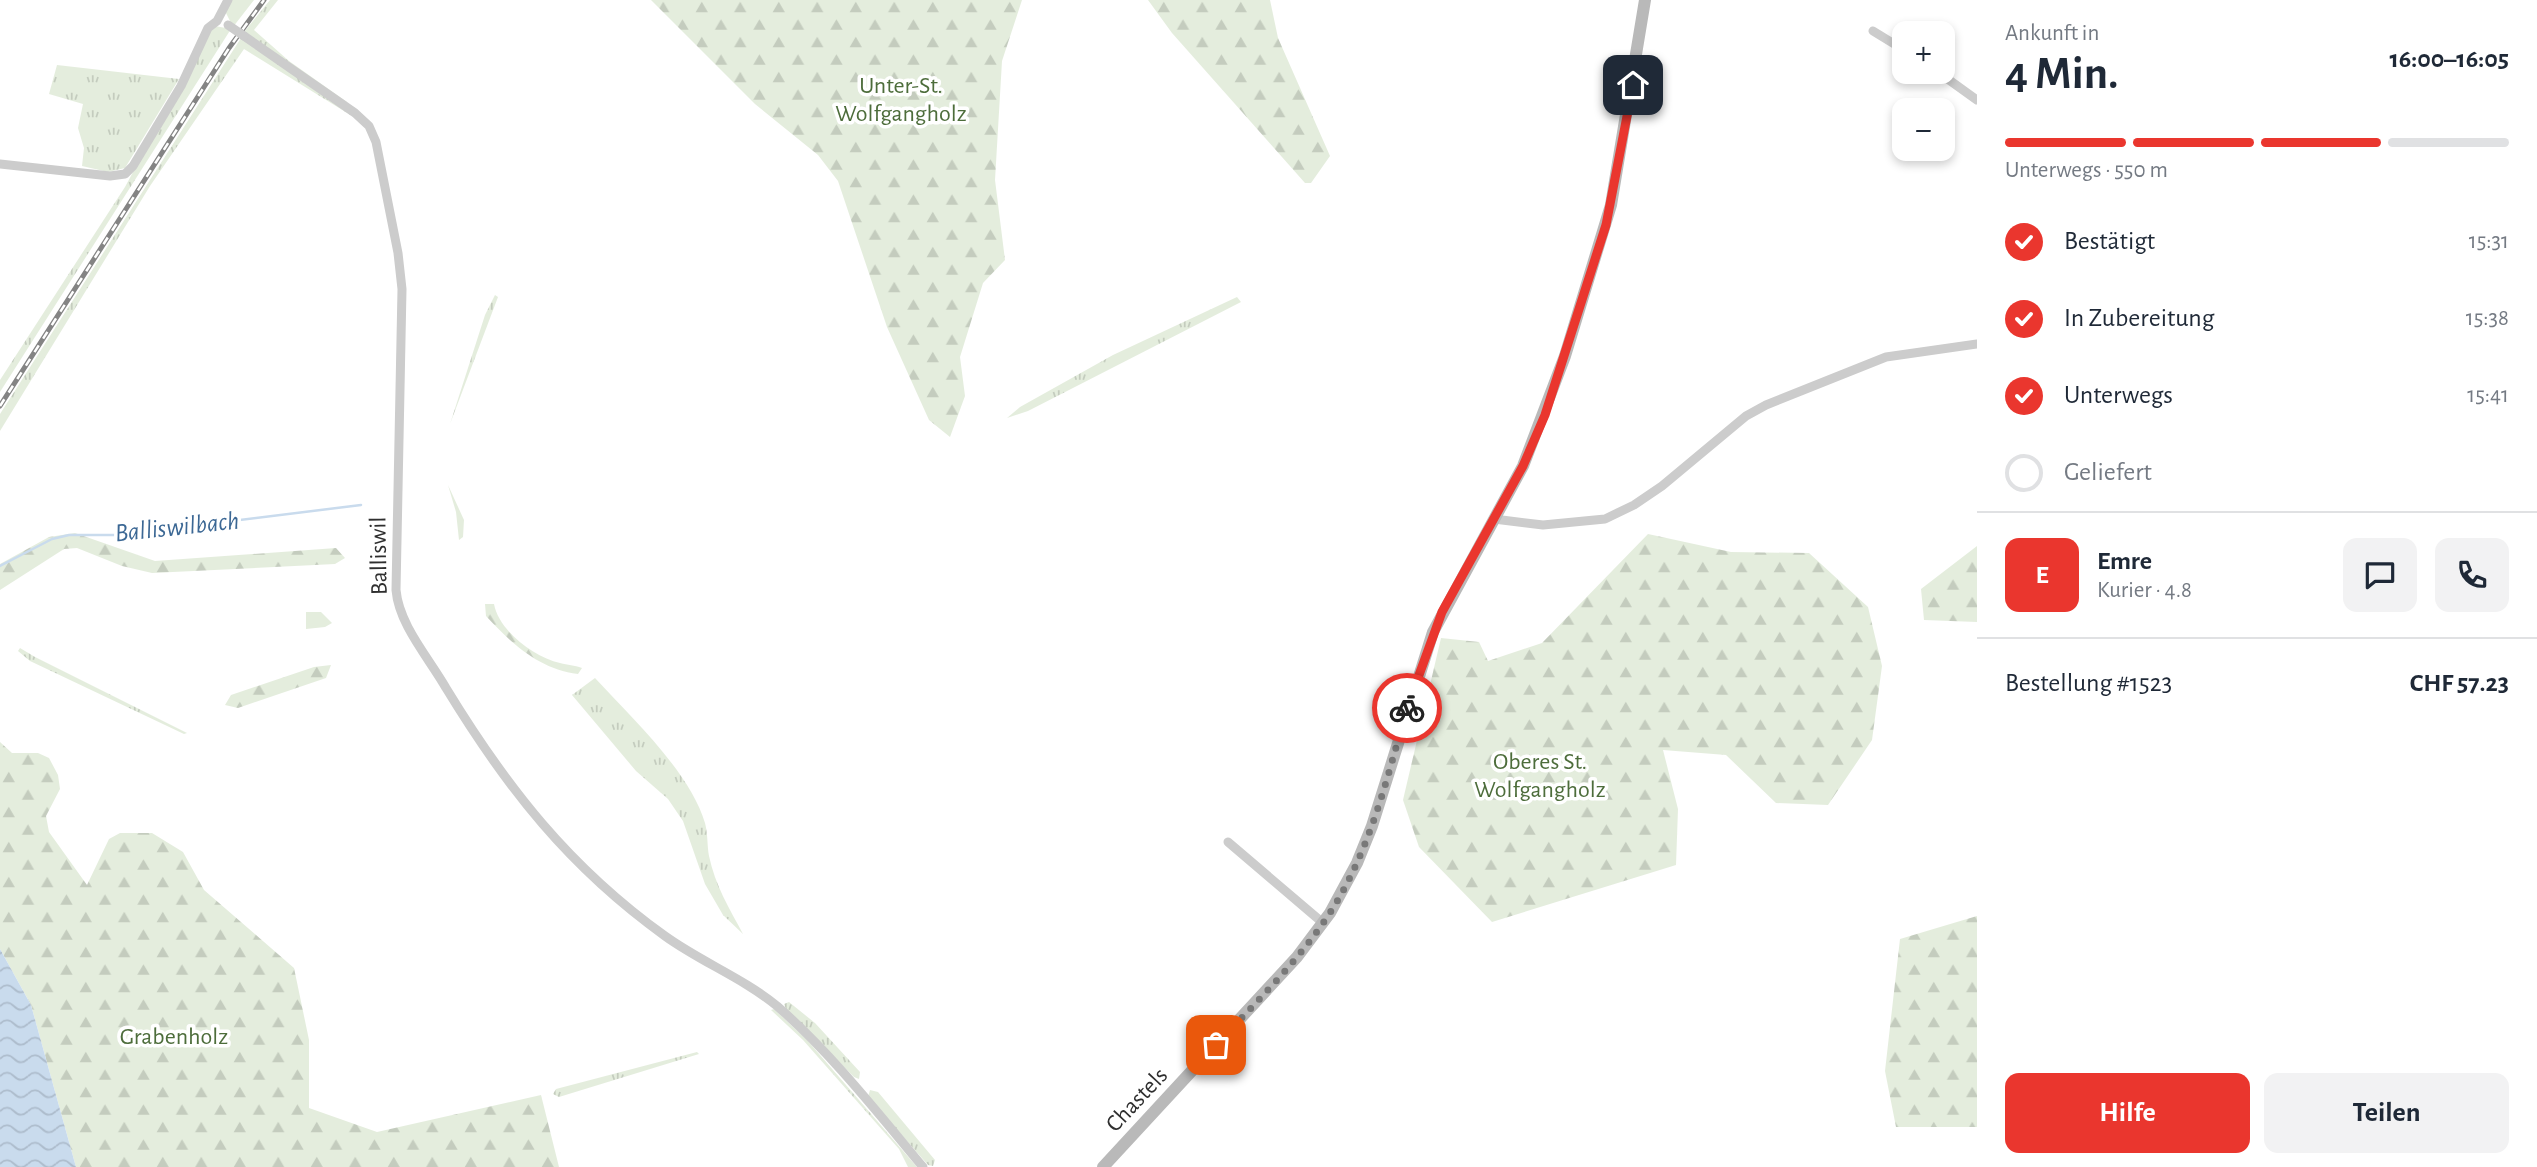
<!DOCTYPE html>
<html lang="de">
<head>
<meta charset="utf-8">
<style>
	body { margin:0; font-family:"Alegreya Sans",sans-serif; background:#f2f2f3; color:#1f2937; height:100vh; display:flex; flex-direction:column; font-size:26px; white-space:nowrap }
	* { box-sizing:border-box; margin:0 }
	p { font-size:23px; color:#747a83 }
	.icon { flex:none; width:38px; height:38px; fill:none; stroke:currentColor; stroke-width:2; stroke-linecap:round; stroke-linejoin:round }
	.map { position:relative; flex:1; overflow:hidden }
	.sheet { display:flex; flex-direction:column; background:#fff; width:560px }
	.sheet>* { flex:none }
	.controls { position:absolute; left:1892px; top:21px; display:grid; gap:14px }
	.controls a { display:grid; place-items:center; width:63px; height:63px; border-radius:14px; background:#fff; box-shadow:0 4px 10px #0003; font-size:35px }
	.pin { position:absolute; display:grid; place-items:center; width:60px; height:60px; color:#fff; margin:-30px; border-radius:14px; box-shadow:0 4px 10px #0006 }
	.courier { position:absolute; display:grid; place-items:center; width:70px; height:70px; margin:-35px; border:5px solid #ea362e; border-radius:50%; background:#fff; color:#222; box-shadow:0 2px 9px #0007 }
	.overview em { font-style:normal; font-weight:700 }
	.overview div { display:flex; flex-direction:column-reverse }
	.overview { display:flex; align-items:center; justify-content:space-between; height:119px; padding:0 28px }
	h1 { font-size:46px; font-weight:700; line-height:52px }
	.bar { display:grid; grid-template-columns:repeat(4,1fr); gap:10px 7px; align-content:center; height:84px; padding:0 28px }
	.bar i { height:9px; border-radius:5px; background:#e0e1e3 }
	.bar .current { background:#ea362e }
	.bar p { grid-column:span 4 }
	.line { display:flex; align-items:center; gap:18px; padding:0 28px; border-top:2px solid #e0e1e3 }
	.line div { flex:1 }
	.round { display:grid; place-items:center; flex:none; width:74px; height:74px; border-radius:14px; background:#f2f2f3 }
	ol { padding:0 28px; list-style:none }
	li { display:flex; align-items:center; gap:21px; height:77px }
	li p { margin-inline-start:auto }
	li .icon { padding:7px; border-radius:50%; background:#ea362e; color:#fff; stroke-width:4 }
	li:last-child { color:#747a83 }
	li i { width:38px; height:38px; border:4px solid #e0e1e3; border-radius:50% }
	.action { display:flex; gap:14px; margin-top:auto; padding:14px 28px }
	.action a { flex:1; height:80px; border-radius:14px; background:#ea362e; color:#fff; font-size:28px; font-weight:700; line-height:80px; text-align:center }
	.action a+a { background:#f2f2f3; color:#1f2937 }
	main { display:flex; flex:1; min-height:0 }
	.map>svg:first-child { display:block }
	.grass { fill:url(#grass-tufts) }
	.forest { fill:url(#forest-firs) }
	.green { fill:#e4eddd }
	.water { fill:url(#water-waves) }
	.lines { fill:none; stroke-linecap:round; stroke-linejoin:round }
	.stream { stroke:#c9dbed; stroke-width:2.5 }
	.minor { stroke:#ccc; stroke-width:9 }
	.secondary { stroke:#b9b9b9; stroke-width:12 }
	.rail-casing { stroke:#848484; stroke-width:5 }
	.rail { stroke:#fff; stroke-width:2.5; stroke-dasharray:8; stroke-linecap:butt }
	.minor-bridge { stroke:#ccc; stroke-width:9 }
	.done { stroke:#787878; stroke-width:7; stroke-dasharray:0 12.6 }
	.route { stroke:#ea362e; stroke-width:9 }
	.labels { text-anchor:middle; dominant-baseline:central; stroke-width:7; stroke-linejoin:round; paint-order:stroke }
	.park-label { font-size:24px; fill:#4d6d3b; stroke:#fff }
	.street-label { font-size:24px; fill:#2f2f2f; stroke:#fff }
	.water-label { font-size:26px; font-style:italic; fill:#3b6794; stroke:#fff }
</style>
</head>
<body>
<main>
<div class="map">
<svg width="1977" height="1167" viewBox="0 0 1977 1167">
	<defs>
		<pattern id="grass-tufts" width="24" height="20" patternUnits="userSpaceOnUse" patternTransform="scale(1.75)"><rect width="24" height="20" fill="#e4eddd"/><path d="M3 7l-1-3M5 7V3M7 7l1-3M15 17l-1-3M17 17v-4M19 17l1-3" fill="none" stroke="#c4ccbe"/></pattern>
		<pattern id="forest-firs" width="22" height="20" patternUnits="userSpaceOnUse" patternTransform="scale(1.75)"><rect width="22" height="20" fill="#e4eddd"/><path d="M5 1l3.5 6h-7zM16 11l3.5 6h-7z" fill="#c4ccbe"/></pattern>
		<pattern id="water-waves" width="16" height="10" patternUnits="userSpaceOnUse" patternTransform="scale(1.75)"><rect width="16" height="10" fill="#c9dbed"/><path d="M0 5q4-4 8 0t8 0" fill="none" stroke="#adbccc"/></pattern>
	</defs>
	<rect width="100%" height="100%" fill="#fff"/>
	<!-- grass -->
	<path class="grass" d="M232 0H254L233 27 225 11Z
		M270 0H278L254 30 289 61 347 102 346 104 244 32Z
		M215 26 231 29 0 392V380L125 187 207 34Z
		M241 38 360 121 244 49 150 186 0 431V414Z
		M57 65 179 79 125 168 108 172 82 166 84 148 78 128 83 104 49 94Z
		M495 295 498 297 450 424 485 315Z
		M1237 297 1241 302 1028 411 1007 418 1020 407 1113 355Z
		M448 485 464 520 463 537 459 540 456 512Z
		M20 648 35 657 187 733 184 734 30 661 18 651Z
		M595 678C631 717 690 772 705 823 708 834 707 845 709 856 715 885 729 908 743 934L723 915 705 884 683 821 668 799 636 771 572 695Z
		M789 1002 815 1023 860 1072 859 1079 854 1077 786 1009 784 1004Z
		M774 1009 807 1040 917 1167H908L899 1149 803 1040 771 1010Z
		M697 1052 699 1054 559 1097 553 1094 556 1089Z
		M870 1090 878 1092 935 1160 933 1166 928 1165 868 1097Z"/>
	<!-- forest -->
	<path class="forest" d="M651 0H1022L1002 61 995 180 1005 260 983 283 960 357 965 396 950 437 929 420 887 327 838 181 818 155 755 104Z
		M1148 0H1270L1278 38 1330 156 1311 183H1305L1172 33Z
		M75 533 155 561 336 548 345 558 335 564 152 573 122 566 77 548 64 549 0 590V564L49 537Z
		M1648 534 1731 552 1809 553 1868 607 1882 666 1872 740 1828 805 1776 803 1726 755 1663 750 1678 809 1676 865 1492 922 1419 847 1403 800 1441 638 1479 642 1488 661 1542 643Z
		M1977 546V622L1924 620 1921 589Z
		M485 604H494C499 631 534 657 560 663 568 665 574 665 582 668L578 674C539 669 512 644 486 616Z
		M331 665 326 678 238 708 225 705 231 695 314 667Z
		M0 742 12 753H38L49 758 58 775 60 789 46 816 49 832 87 885 109 839 120 833H152L183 852 204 890 294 968 309 1040V1108L377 1132 541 1095 559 1167H76L31 1005 0 949Z
		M1977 916V1127H1896L1885 1071 1900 939Z"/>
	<!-- green -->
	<path class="green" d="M306 612H321L332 623 325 627 306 629Z"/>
	<!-- water -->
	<path class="water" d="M0 949 31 1005 76 1167H0Z"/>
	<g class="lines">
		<!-- stream -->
		<path class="stream" d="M0 566 52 539 69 535H118L361 505"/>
		<!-- minor -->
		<path class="minor" d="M217 21 228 0
			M1873 31 1904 50
			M244 36 355 113 369 126 376 142 398 253 402 289 396 590C399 625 429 658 446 688 507 788 569 867 665 936 701 962 743 978 777 1006 831 1053 877 1112 923 1167
			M1938 72 1977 100
			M0 164 110 176 125 174 133 166 181 86 208 28 217 21
			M1494 519 1543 525 1605 519 1634 505 1662 486 1746 416 1766 405 1886 357 1977 344
			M1228 842 1323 923"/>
		<!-- secondary -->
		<path class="secondary" d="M1103 1167 1297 957 1330 913 1357 863 1372 826 1433 632 1523 466 1565 356 1611 205 1645 0"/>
		<!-- rail casing -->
		<g class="rail-casing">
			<path id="rail" d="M0 406 229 48 264 0"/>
		</g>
		<!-- rail -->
		<use href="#rail" class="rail"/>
		<!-- minor-bridge -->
		<path class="minor-bridge" d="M228 25 244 36"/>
	</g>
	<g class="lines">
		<!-- done -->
		<path class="done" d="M1216 1045C1258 1000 1304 956 1336 903 1372 843 1388 775 1407 708"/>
		<!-- route -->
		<path class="route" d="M1407 708 1442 612 1523 466 1545 415 1606 225 1633 85"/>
	</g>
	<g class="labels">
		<!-- park labels -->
		<g class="park-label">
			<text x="901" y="86">Unter-St.<tspan x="901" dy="28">Wolfgangholz</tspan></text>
			<text x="1540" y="762">Oberes St.<tspan x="1540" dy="28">Wolfgangholz</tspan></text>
			<text x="174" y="1037">Grabenholz</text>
		</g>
		<!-- street labels -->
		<g class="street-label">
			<text transform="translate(379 556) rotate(-91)">Balliswil</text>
			<text transform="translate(1137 1100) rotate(-47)">Chastels</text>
		</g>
		<!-- water labels -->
		<g class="water-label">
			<text transform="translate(177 527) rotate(-6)">Balliswilbach</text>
		</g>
	</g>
</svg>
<div class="controls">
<a>+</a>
<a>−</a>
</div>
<div class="pin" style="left:1216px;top:1045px;background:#ea580c"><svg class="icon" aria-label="bag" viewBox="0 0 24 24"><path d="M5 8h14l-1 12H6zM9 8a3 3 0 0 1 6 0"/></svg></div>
<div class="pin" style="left:1633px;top:85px;background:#1f2937"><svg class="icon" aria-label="home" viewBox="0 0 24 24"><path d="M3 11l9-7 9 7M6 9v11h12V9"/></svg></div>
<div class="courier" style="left:1407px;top:708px"><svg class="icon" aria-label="bike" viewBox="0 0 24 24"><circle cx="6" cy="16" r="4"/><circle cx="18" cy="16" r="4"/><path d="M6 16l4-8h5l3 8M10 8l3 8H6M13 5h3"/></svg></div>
</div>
<section class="sheet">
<div class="overview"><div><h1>4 Min.</h1><p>Ankunft in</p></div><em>16:00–16:05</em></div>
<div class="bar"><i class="current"></i><i class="current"></i><i class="current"></i><i></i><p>Unterwegs · 550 m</p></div>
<ol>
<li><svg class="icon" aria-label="check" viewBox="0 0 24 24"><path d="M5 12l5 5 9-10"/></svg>Bestätigt<p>15:31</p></li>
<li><svg class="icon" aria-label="check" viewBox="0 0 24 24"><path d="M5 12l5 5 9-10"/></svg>In Zubereitung<p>15:38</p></li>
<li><svg class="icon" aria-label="check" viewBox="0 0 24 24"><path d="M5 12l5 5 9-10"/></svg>Unterwegs<p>15:41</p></li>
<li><i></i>Geliefert</li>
</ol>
<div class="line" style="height:126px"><b class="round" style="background:#ea362e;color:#fff">E</b><div><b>Emre</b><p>Kurier · 4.8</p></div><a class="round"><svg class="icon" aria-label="chat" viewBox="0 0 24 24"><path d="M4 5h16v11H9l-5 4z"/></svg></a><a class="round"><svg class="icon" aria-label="phone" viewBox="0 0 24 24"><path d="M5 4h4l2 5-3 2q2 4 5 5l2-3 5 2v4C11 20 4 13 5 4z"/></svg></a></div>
<div class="line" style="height:91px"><div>Bestellung #1523</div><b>CHF 57.23</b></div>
<div class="action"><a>Hilfe</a><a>Teilen</a></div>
</section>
</main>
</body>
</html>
